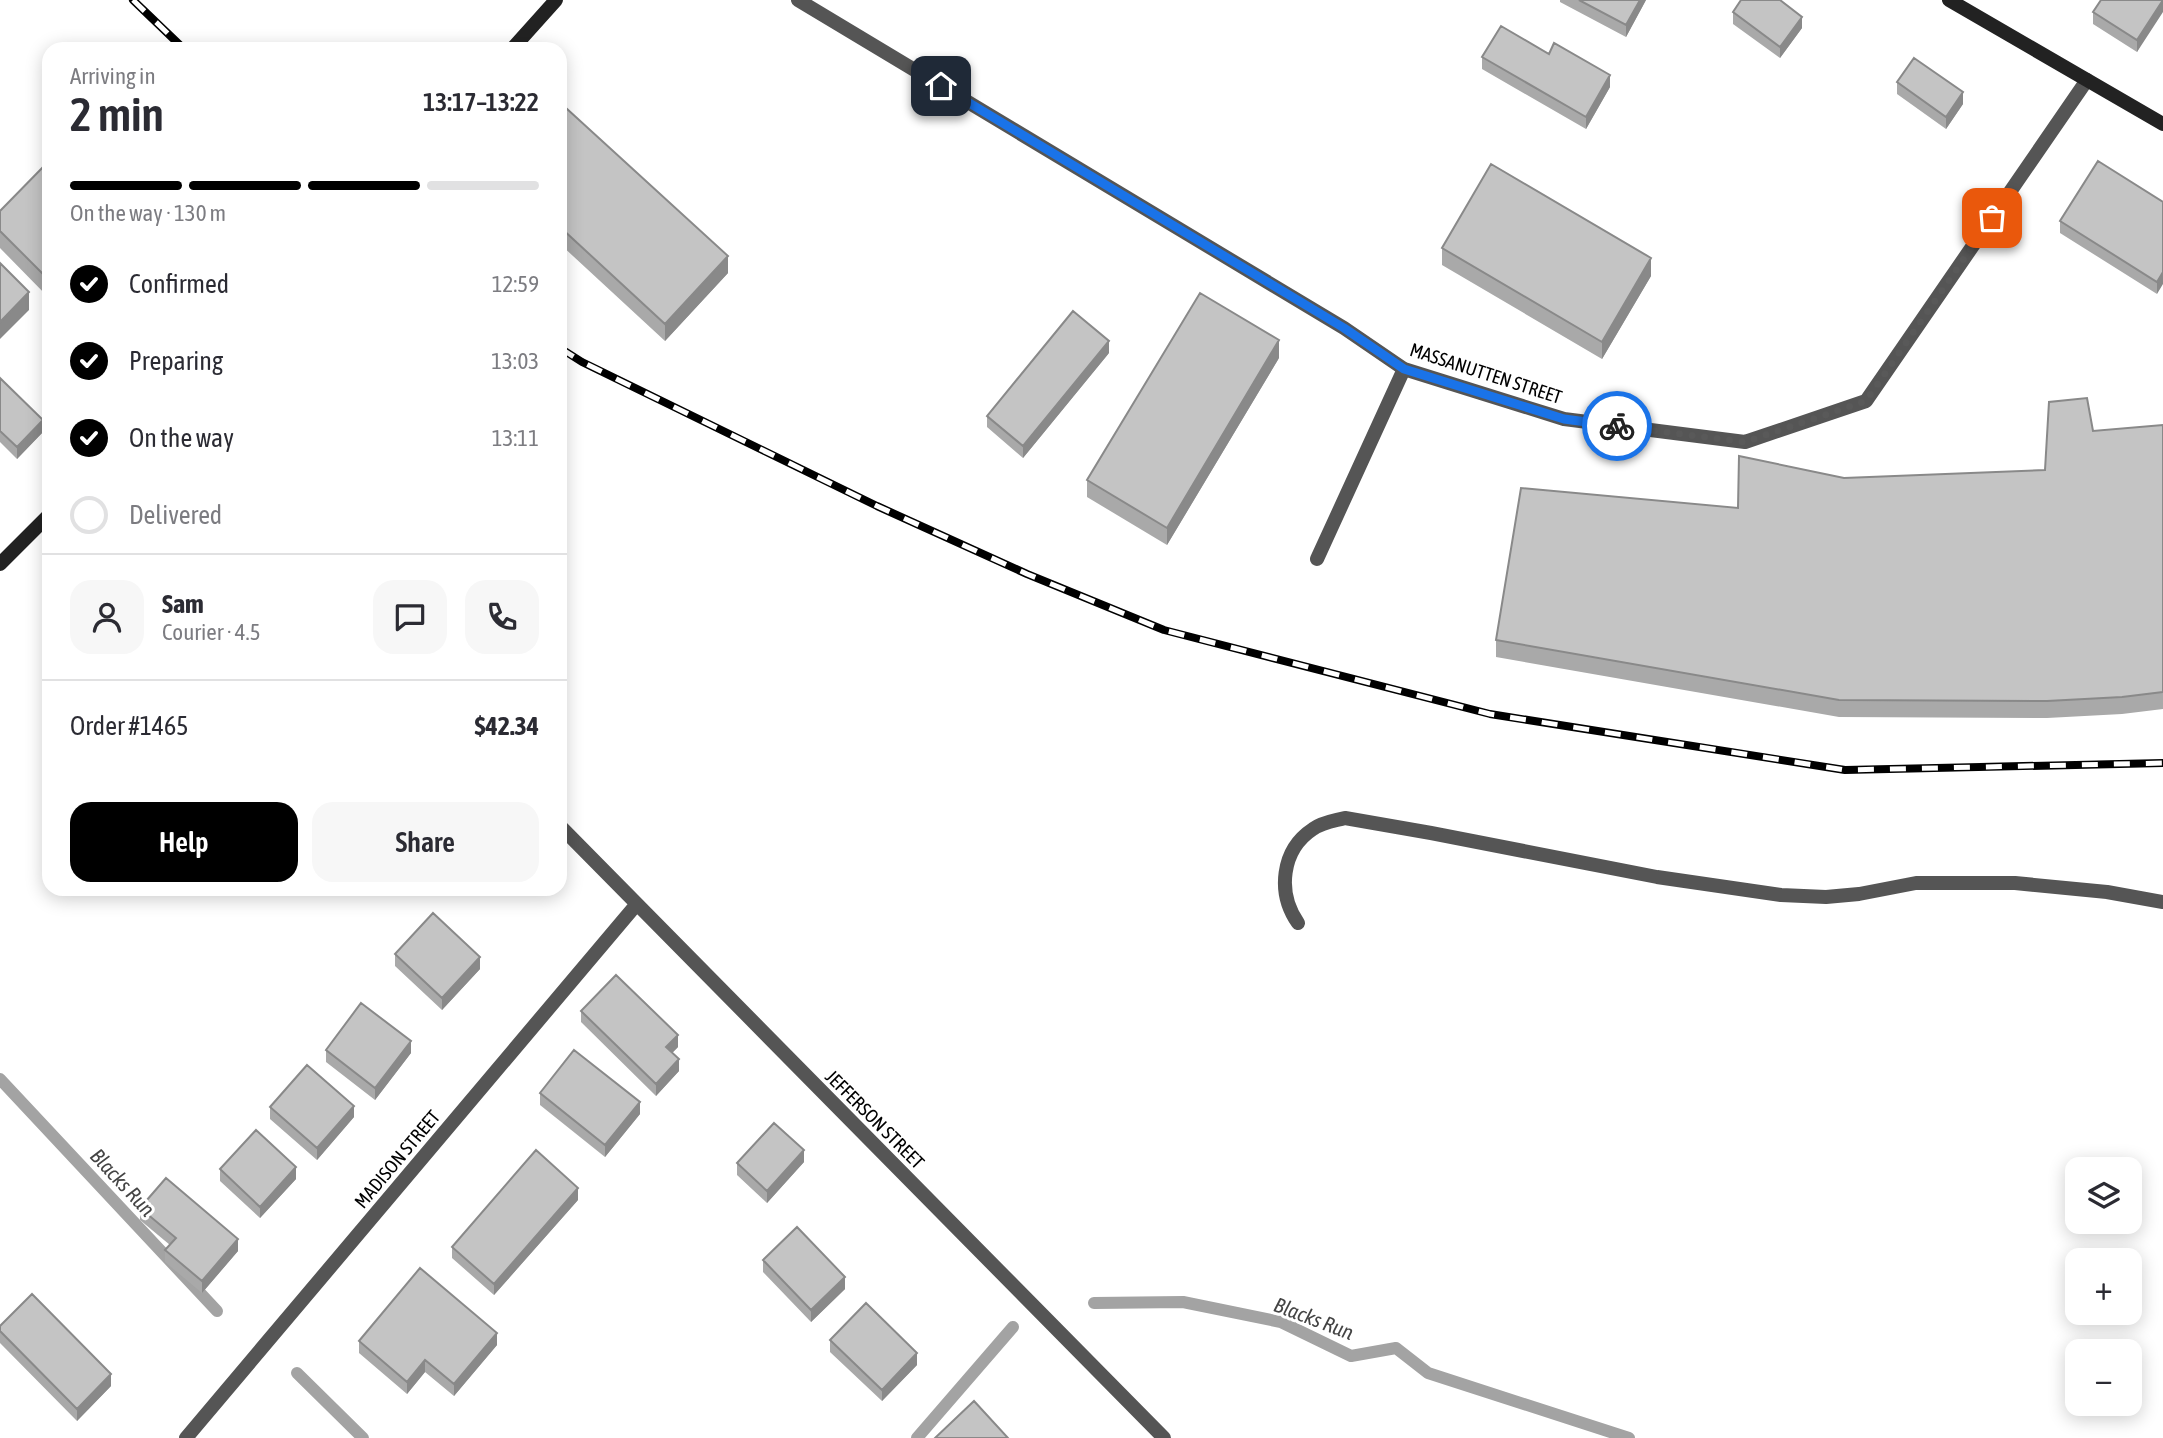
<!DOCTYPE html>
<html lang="en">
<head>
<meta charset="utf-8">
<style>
	body { margin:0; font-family:"Asap Condensed",sans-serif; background:#f7f7f7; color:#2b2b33; height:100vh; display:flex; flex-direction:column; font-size:26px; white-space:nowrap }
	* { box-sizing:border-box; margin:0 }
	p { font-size:23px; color:#7c7c81 }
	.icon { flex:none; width:38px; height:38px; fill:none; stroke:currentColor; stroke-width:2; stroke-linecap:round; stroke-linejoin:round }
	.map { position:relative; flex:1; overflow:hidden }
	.panel { position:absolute; left:42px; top:42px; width:525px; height:854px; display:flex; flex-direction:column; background:#fff; border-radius:21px; box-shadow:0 4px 18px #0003 }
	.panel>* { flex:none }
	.buttons { position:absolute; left:2065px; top:1157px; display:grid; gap:14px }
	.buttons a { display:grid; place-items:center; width:77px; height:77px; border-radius:14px; background:#fff; box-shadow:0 4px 18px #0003; font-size:35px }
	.pin { position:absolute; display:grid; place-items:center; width:60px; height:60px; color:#fff; margin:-30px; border-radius:14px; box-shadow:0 4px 10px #0006 }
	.courier { position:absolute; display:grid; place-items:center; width:70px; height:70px; margin:-35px; border:5px solid #1a73e8; border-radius:50%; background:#fff; color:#222; box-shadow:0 2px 9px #0007 }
	.headline em { font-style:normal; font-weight:600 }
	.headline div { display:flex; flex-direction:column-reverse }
	.headline { display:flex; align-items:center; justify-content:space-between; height:119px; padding:0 28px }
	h1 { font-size:46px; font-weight:600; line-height:52px }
	.bar { display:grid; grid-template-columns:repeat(4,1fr); gap:10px 7px; align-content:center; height:84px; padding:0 28px }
	.bar i { height:9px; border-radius:5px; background:#e1e1e2 }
	.bar .current { background:#000 }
	.bar p { grid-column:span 4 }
	.line { display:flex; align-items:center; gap:18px; padding:0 28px; border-top:2px solid #e1e1e2 }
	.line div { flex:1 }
	.round { display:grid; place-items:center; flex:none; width:74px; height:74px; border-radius:21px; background:#f7f7f7 }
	ol { padding:0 28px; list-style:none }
	li { display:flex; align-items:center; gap:21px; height:77px }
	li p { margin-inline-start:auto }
	li .icon { padding:7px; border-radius:50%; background:#000; color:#fff; stroke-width:4 }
	li:last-child { color:#7c7c81 }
	li i { width:38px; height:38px; border:4px solid #e1e1e2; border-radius:50% }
	.button { display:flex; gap:14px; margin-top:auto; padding:14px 28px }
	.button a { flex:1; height:80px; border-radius:21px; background:#000; color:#fff; font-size:28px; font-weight:600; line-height:80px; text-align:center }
	.button a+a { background:#f7f7f7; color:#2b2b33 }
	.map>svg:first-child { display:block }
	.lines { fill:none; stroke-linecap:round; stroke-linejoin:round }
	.stream { stroke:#a3a3a3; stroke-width:12 }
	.lane { stroke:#555; stroke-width:14 }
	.street { stroke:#555; stroke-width:14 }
	.secondary { stroke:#222; stroke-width:14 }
	.rail-casing { stroke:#000; stroke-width:8 }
	.rail { stroke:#fff; stroke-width:5; stroke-dasharray:16; stroke-linecap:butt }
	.wall { fill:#a9a9a9 }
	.shaded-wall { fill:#898989 }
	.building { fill:#c4c4c4; stroke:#898989; stroke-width:2 }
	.done { stroke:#595959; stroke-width:7; stroke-dasharray:0 12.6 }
	.route { stroke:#1a73e8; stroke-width:9 }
	.labels { text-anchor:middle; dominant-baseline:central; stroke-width:6; stroke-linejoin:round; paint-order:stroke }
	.street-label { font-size:19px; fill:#000; stroke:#fff }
	.water-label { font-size:21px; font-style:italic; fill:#444; stroke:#fff }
</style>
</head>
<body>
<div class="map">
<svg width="2163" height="1438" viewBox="0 0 2163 1438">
	<rect width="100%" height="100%" fill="#fff"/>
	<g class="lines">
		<!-- stream -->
		<path class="stream" d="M0 1079 217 1311
			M1094 1303 1183 1302 1281 1322 1351 1356 1396 1348 1428 1373 1629 1438
			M297 1373 363 1438
			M917 1438 1013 1327"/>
		<!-- lane -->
		<path class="lane" d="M1317 559 1404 369
			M1298 923C1277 893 1281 850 1313 829 1323 822 1334 821 1345 818L1431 833 1657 877 1781 895 1826 897 1859 894 1916 883H2015L2107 892 2163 902"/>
		<!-- street -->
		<path class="street" d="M798 0 1344 328 1404 369 1564 419 1745 442 1866 401 2087 80
			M560 826 1164 1438
			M186 1438 636 905"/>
		<!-- secondary -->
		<path class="secondary" d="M1949 0 2163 124
			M512 49 556 0
			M0 564 49 515"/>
		<!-- rail casing -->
		<g class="rail-casing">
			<path id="rail" d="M133 0 184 49
				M560 348 582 362 877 506 1027 574 1164 630 1490 714 1845 770 2163 763"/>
		</g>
		<!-- rail -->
		<use href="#rail" class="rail"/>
	</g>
	<!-- wall -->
	<path class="wall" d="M1560 0H1646L1626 37 1560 2Z
		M2163 0 2137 52 2093 24V12Z
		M1733 12 1802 28 1780 58 1733 24Z
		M1549 54 1610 87 1586 129 1482 69V57Z
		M1897 82 1963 104 1946 129 1897 94Z
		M560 115 728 273 665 341 560 244Z
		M49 165V298L0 248V211Z
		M2163 202 2157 294 2060 233V221Z
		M1442 248 1651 276 1602 359 1442 265Z
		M1109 353 1023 458 987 427V416Z
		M1279 358 1167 545 1087 497V480Z
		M0 378 43 432 17 459 0 442Z
		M2163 425V709L2122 714 2047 718 1839 717 1496 657V640L1738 508 1844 478 2045 470 2093 431Z
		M395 954 480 969 442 1010 395 966Z
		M581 1011 678 1047 672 1053 679 1071 656 1096 581 1022Z
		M326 1050 411 1053 375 1100 326 1062Z
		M540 1093 640 1114 605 1157 540 1105Z
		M270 1107 354 1117 317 1160 270 1119Z
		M804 1162 767 1203 737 1175V1163Z
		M220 1169 296 1179 260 1218 220 1181Z
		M578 1200 494 1295 452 1258V1247Z
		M140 1208 238 1251 202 1293 165 1262V1250L170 1245 140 1220Z
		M763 1260 845 1289 811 1322 763 1272Z
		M0 1326 111 1386 77 1421 0 1343Z
		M830 1340 917 1365 882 1401 830 1352Z
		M359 1341 497 1345 454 1396 425 1372 407 1394 359 1353Z"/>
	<!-- shaded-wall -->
	<path class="shaded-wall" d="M1640 0H1646L1626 37V25Z
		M2163 0V12L2137 52V40Z
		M1802 17V28L1780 58V47Z
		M1610 75V87L1586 129V117Z
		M1963 92V104L1946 129V117Z
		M728 256V273L665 341V324Z
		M1651 258V276L1602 359V342Z
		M2163 272V284L2157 294V282Z
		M29 292V310L0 339V322Z
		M1279 340V358L1167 545V528Z
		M1109 341V353L1023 458V446Z
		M43 420V432L17 459V447Z
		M480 957V969L442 1010V998Z
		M678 1035V1047L666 1059V1047Z
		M411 1041V1053L375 1100V1088Z
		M679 1059V1071L656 1096V1084Z
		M640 1102V1114L605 1157V1145Z
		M354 1106V1117L317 1160V1148Z
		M804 1150V1162L767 1203V1191Z
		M296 1167V1179L260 1218V1207Z
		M578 1188V1200L494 1295V1284Z
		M238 1239V1251L202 1293V1281Z
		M845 1277V1289L811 1322V1310Z
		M497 1333V1345L454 1396V1384Z
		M917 1353V1365L882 1401V1390Z
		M425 1360V1372L407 1394V1382Z
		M111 1374V1386L77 1421V1409Z"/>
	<!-- building -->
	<path class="building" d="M1579 0H1640L1626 25Z
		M1741 0H1780L1802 17 1780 47 1733 12Z
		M2101 0H2163L2137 40 2093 12Z
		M1501 26 1549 54 1554 43 1610 75 1586 117 1482 57Z
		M1914 58 1963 92 1946 117 1897 82Z
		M566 108 728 256 665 324 560 227V115Z
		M2098 161 2163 202V272L2157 282 2060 221Z
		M47 163 49 165V280L0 231V211Z
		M1491 164 1651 258 1602 342 1442 248Z
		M0 263 29 292 0 322Z
		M1200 293 1279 340 1167 528 1087 480Z
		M1073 311 1109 341 1023 446 987 416Z
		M0 378 43 420 17 447 0 431Z
		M2087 398 2093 431 2163 425V692L2122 697 2047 701 1839 700 1496 640 1521 488 1738 508 1739 456 1844 478 2045 470 2049 402Z
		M433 913 480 957 442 998 395 954Z
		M616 975 678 1035 666 1047 679 1059 656 1084 581 1011Z
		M361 1003 411 1041 375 1088 326 1050Z
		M574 1050 640 1102 605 1145 540 1093Z
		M307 1065 354 1106 317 1148 270 1107Z
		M774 1123 804 1150 767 1191 737 1163Z
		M256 1130 296 1167 260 1207 220 1169Z
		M536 1150 578 1188 494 1284 452 1247Z
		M166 1178 238 1239 202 1281 165 1250 176 1238 140 1208Z
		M797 1227 845 1277 811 1310 763 1260Z
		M420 1268 497 1333 454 1384 425 1360 407 1382 359 1341Z
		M32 1294 111 1374 77 1409 0 1331V1326Z
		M866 1303 917 1353 882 1390 830 1340Z
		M974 1401 1008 1438H935Z"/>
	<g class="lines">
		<!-- done -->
		<path class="done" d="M1617 426 1745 442 1866 401 1992 218"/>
		<!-- route -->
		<path class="route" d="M941 86 1344 328 1404 369 1564 419 1617 426"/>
	</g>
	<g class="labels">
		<!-- street labels -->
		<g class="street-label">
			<text transform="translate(1486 373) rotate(18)">MASSANUTTEN STREET</text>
			<text transform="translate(875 1119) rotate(45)">JEFFERSON STREET</text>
			<text transform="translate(397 1159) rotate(-50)">MADISON STREET</text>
		</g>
		<!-- water labels -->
		<g class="water-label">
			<text transform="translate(123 1182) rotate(47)">Blacks Run</text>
			<text transform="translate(1314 1318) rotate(21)">Blacks Run</text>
		</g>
	</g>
</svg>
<div class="buttons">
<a><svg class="icon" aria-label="layers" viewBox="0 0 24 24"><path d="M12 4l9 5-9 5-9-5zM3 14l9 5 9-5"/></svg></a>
<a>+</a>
<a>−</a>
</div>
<div class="pin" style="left:1992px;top:218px;background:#ea580c"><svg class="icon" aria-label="bag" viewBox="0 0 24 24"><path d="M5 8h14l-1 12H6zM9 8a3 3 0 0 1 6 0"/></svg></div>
<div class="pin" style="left:941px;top:86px;background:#1f2937"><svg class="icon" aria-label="home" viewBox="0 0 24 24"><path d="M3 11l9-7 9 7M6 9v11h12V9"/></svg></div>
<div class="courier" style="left:1617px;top:426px"><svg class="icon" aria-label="bike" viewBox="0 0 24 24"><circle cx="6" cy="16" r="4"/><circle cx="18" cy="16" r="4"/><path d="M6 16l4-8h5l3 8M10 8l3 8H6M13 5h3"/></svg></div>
<section class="panel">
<div class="headline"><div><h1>2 min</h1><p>Arriving in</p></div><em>13:17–13:22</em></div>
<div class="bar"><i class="current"></i><i class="current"></i><i class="current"></i><i></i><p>On the way · 130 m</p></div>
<ol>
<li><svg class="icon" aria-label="check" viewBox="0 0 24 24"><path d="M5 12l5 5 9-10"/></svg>Confirmed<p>12:59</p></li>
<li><svg class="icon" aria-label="check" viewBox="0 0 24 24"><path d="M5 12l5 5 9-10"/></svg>Preparing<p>13:03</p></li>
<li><svg class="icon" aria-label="check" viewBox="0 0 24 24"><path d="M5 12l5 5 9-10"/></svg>On the way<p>13:11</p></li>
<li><i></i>Delivered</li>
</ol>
<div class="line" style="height:126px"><a class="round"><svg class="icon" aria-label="person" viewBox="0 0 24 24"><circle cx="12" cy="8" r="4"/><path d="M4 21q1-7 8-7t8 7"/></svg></a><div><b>Sam</b><p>Courier · 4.5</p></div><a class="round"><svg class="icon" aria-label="chat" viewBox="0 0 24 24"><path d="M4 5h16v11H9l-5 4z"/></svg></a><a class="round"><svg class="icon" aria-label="phone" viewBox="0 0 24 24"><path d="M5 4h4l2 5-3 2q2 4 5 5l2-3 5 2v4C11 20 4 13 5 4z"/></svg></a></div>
<div class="line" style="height:91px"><div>Order #1465</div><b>$42.34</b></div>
<div class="button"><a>Help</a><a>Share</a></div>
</section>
</div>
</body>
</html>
